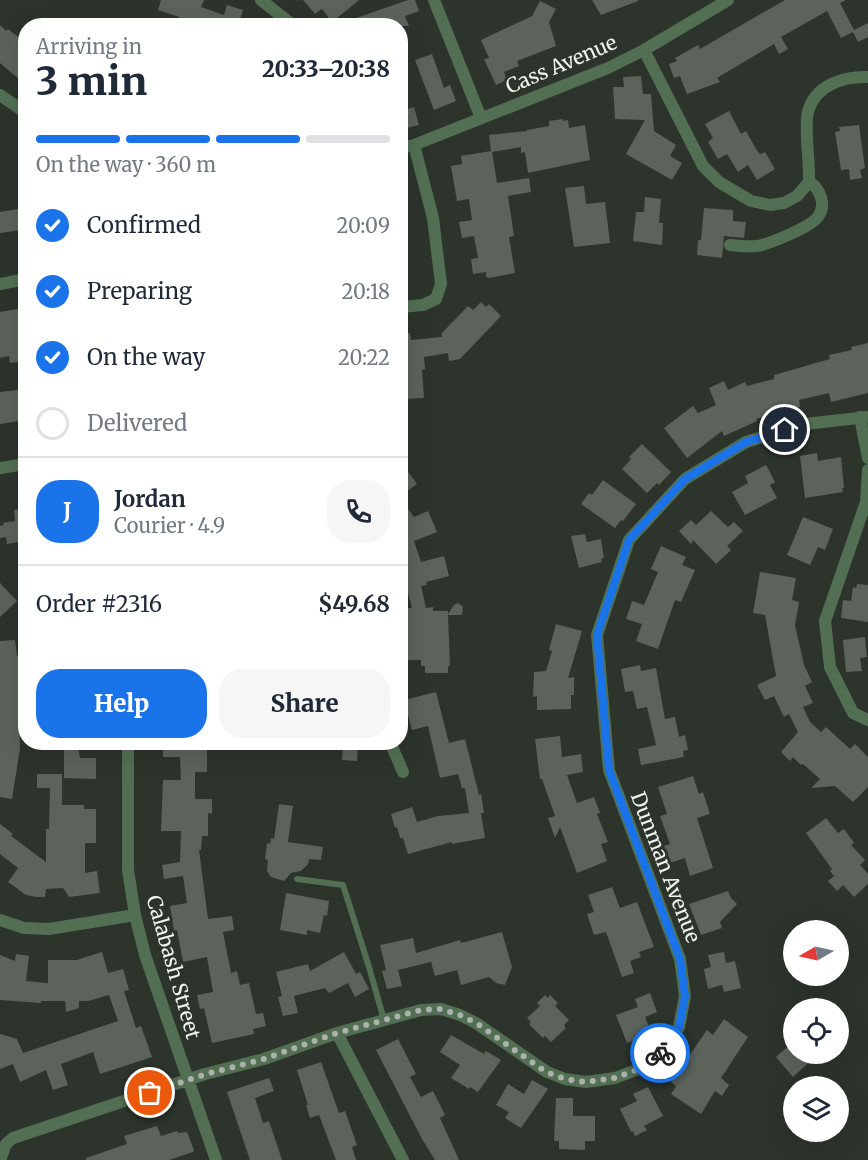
<!DOCTYPE html>
<html lang="en">
<head>
<meta charset="utf-8">
<style>
	body { margin:0; font-family:Merriweather,serif; background:#f6f6f7; color:#1f2937; height:100vh; display:flex; flex-direction:column; font-size:22px; white-space:nowrap }
	* { box-sizing:border-box; margin:0 }
	p { font-size:20px; color:#747a83 }
	.icon { flex:none; width:33px; height:33px; fill:none; stroke:currentColor; stroke-width:2; stroke-linecap:round; stroke-linejoin:round }
	.map { position:relative; flex:1; overflow:hidden }
	.details { position:absolute; left:18px; top:18px; width:390px; height:732px; display:flex; flex-direction:column; background:#fff; border-radius:24px; box-shadow:0 6px 24px #0002 }
	.details>* { flex:none }
	.needle { width:39px; rotate:261deg }
	.fabs { position:absolute; left:783px; top:920px; display:grid; gap:12px }
	.fabs a { display:grid; place-items:center; width:66px; height:66px; border-radius:50%; background:#fff; box-shadow:0 6px 24px #0002; font-size:30px }
	.pin { position:absolute; display:grid; place-items:center; width:51px; height:51px; color:#fff; margin:-26px; border:3px solid #fff; border-radius:50%; box-shadow:0 2px 6px #0007 }
	.courier { position:absolute; display:grid; place-items:center; width:60px; height:60px; margin:-30px; border:4px solid #1a73e8; border-radius:50%; background:#fff; color:#222; box-shadow:0 2px 8px #0007 }
	.headline em { font-style:normal; font-weight:800 }
	.headline div { display:flex; flex-direction:column-reverse }
	.headline { display:flex; align-items:center; justify-content:space-between; height:102px; padding:0 18px }
	h1 { font-size:39px; font-weight:800; line-height:45px }
	.bar { display:grid; grid-template-columns:repeat(4,1fr); gap:9px 6px; align-content:center; height:72px; padding:0 18px }
	.bar i { height:8px; border-radius:4px; background:#e0e1e3 }
	.bar .current { background:#1a73e8 }
	.bar p { grid-column:span 4 }
	.line { display:flex; align-items:center; gap:15px; padding:0 18px; border-top:2px solid #e0e1e3 }
	.line div { flex:1 }
	.round { display:grid; place-items:center; flex:none; width:63px; height:63px; border-radius:24px; background:#f6f6f7 }
	ol { padding:0 18px; list-style:none }
	li { display:flex; align-items:center; gap:18px; height:66px }
	li p { margin-inline-start:auto }
	li .icon { padding:6px; border-radius:50%; background:#1a73e8; color:#fff; stroke-width:4 }
	li:last-child { color:#747a83 }
	li i { width:33px; height:33px; border:3px solid #e0e1e3; border-radius:50% }
	.cta { display:flex; gap:12px; margin-top:auto; padding:12px 18px }
	.cta a { flex:1; height:69px; border-radius:24px; background:#1a73e8; color:#fff; font-size:24px; font-weight:800; line-height:69px; text-align:center }
	.cta a+a { background:#f6f6f7; color:#1f2937 }
	.map>svg:first-child { display:block }
	.building { fill:#5b635b }
	.lines { fill:none; stroke-linecap:round; stroke-linejoin:round }
	.service { stroke:#526f53; stroke-width:6 }
	.minor { stroke:#526f53; stroke-width:12 }
	.done { stroke:#abb1ab; stroke-width:6; stroke-dasharray:0 10.8 }
	.route { stroke:#1a73e8; stroke-width:8 }
	.labels { text-anchor:middle; dominant-baseline:central; stroke-width:6; stroke-linejoin:round; paint-order:stroke }
	.street-label { font-size:20px; fill:#f0f5f0; stroke:#2c342c }
</style>
</head>
<body>
<div class="map">
<svg width="868" height="1160" viewBox="0 0 868 1160">
	<rect width="100%" height="100%" fill="#2c342c"/>
	<!-- building -->
	<path class="building" d="M161 0H204L201 7 224 15 227 5 243 10 240 20 251 23 250 26H182L184 22 178 21 179 17 158 10Z
		M303 0H359L332 22 322 9 315 14Z
		M408 0H415L419 11 405 16 409 26H340L339 24Z
		M592 0H638V1L601 15Z
		M785 0H846L840 3 854 30 868 23V37L858 42 853 32 841 38 827 11 781 37 788 49 779 54 774 44 717 78 720 82 687 94 680 76 674 78 669 64 677 61 675 58 698 45 700 49Z
		M540 1 556 9 549 22 556 46 517 61 519 66 504 72 507 80 496 85 484 59 489 58 481 40 532 16Z
		M0 25 6 31 8 29 26 43V85L0 63Z
		M432 54 444 88 450 85 456 101 434 110 415 60Z
		M641 76 643 94H651L654 131 676 145 670 156 682 163 672 180 626 154 645 120 615 119 613 87H624L623 77Z
		M414 107 419 125 400 130V111Z
		M729 111 741 134 746 131 756 149 760 154 765 152 775 169 757 180 748 165 738 172 727 154 718 159 708 142 713 138 705 124Z
		M563 119V121L568 120 569 128 585 125 590 160 528 173 525 152 521 153V147L492 152 497 183 529 178 531 192 508 196 514 236 509 237 515 273 489 278 486 277V272L473 274 471 259 478 258 474 236 462 238 459 222 472 220 469 199 457 201 451 166 462 164 461 156 491 151 489 135 527 131V130L549 126V121Z
		M859 125 865 168 860 170 862 178 850 180 849 169 841 170 835 132 840 131 839 127Z
		M584 186 586 204 605 202 610 243 574 247 565 188Z
		M645 197 661 199 659 223H663L662 245 633 241 636 212H644Z
		M704 208 733 210V221L746 222 744 238 724 236 722 258 697 255 698 240H701Z
		M18 209 21 230 0 233V212Z
		M481 302 486 307 489 304 501 316 460 359 449 361 448 353 424 357 425 369 422 370 424 398 404 399 400 334 410 333 411 340 442 337V333L468 306 473 310Z
		M18 309 21 332H26V361L10 363 9 356 0 358V312Z
		M868 343V393L831 402 829 393 799 400 800 407 756 419 757 421 724 436 722 431 687 458 664 428 693 406 698 413 716 405 709 388 724 381 728 390 745 382 747 386 774 379V375L830 359 829 355 852 350 851 347Z
		M26 389V420L0 424V392Z
		M642 444 671 472 659 485 657 483 647 493 622 469 631 459 629 457Z
		M817 453 818 461 841 457 844 488H842L843 492 805 498 800 456Z
		M400 461 417 484 400 496Z
		M766 465 775 482 770 485 777 498 745 515 732 492 748 483 745 476Z
		M603 480 636 504 623 521 621 520 615 528 581 504 589 493 592 495Z
		M400 498 414 517 428 511 437 532 414 541 421 562 444 556 449 576 426 582 427 585 421 586 426 608 433 607V611H448V614L454 605 458 603 463 607 462 615H448L450 666H448V673H425V666H421V660H407V608H412L401 566 406 565 400 553V535L406 533 400 520Z
		M26 508V548H19L18 542 7 544 6 537 0 538V526L4 525 3 523 15 521 14 510Z
		M711 511 728 527 734 522 743 531 727 546 731 550 716 564 693 540 691 544 679 531 691 520 696 525Z
		M803 517 833 529 825 550 818 547 810 565 787 555Z
		M585 534 587 542 601 539 604 558 601 559 602 562 579 568 571 536Z
		M661 546 686 557 682 565 695 570 681 602 675 600 658 649 636 641 642 624 626 619 632 601 644 605 658 572 651 569Z
		M760 572 796 578 792 600 799 602 795 625 804 665 812 682 805 686 813 703 803 707 810 722 821 732 826 727 850 749 855 744 868 757V787L853 802 835 786 811 788 820 779 803 764 801 765 793 757 790 761 781 752 798 732 789 714 784 717 774 696 765 700 757 685 776 676 765 615 753 613Z
		M0 583 17 601 0 617Z
		M857 584 868 585V622L841 618 843 600 851 601 853 587 856 588Z
		M556 624 582 631 568 678 574 677V695H571V709L537 710V696L533 697 534 672 546 671 552 651 549 650Z
		M865 637 867 657 860 658 862 671 846 672 843 640Z
		M15 640 17 656 26 655V696H20L22 714H19L20 748 12 799 0 797V641Z
		M640 665 641 671 656 668 665 719 675 717 679 737 685 735 688 750 683 751 684 757 641 765 638 749 656 745 647 707 637 709 633 691 625 692 621 669Z
		M436 692 449 743 465 739 479 795 481 794 484 813H481L485 838 452 844V842L408 854 403 838H400L397 827 395 828 391 814 412 807 417 822 438 816 469 813 465 788H462L458 774 440 778 428 726 412 730 404 700Z
		M560 736 562 757 581 754 583 772 567 775 577 803 594 797 600 813 597 814 608 842 601 844 607 861 577 873 560 827 555 838 548 818 555 816 542 779H540L535 739Z
		M64 742H77L80 758H96V779L64 778Z
		M163 742H207V772H195V799H212V814L208 813V836H202L201 850H199L208 919 232 916 234 930 223 932 231 973 237 971 240 985 249 983 256 1014 263 1013 266 1026 253 1029 254 1034 212 1043 204 1008 200 1009 197 995 213 992 207 957 183 962 177 930 174 931 170 906 187 903 183 876 164 879 162 865 180 862 181 831H161L163 780H181L180 757H163Z
		M343 742 358 744 357 761 342 760Z
		M37 774H62V805H84V809H96V843H85V873L97 871 100 893 69 897 63 888 46 889 45 897H37L26 895 8 882 18 868 0 854V824L13 834 11 836 46 862V829H49L50 788H37Z
		M693 776 699 794 703 792 710 814 697 818 713 868 690 876 685 858 670 863 664 846 670 844 660 816 667 814 658 787Z
		M279 804 293 806 288 842 323 847 321 860 309 859 308 864 301 871 291 873 284 881 271 877 267 871 268 860 265 859 267 843 270 844 271 838 274 839Z
		M826 818 838 833 844 829 854 843 851 845 865 860 860 865 868 874V884L854 897 843 885 837 891 828 881 834 876 830 871 832 869 806 833Z
		M612 887 620 908 637 902 654 947 639 952 641 957 630 961 634 973 622 977 606 932 594 935 587 914 594 912 588 895Z
		M728 891 731 898 737 904 720 922 722 928 701 935 689 904Z
		M286 893 329 901 327 916 324 915 320 933 307 930V935L280 930Z
		M502 932 512 967 505 985 496 983 489 977 461 985 457 970 435 976 431 962 398 970 402 986 387 989 382 971 386 970 380 945 413 938 416 953 460 940 461 943Z
		M102 952 108 973 123 969 129 990 124 991 136 1028 141 1026 152 1057 100 1074 93 1052 61 1064 68 1085 53 1090 46 1070 20 1082 13 1064 0 1069V1034L17 1039 23 1053 118 1021 109 995 88 1001H79V1008L66 1012 65 1001H41V1003L0 1000V955L15 961 16 954 29 956 26 981 48 983V960H77Z
		M344 952 356 974 360 972 369 989 355 997 348 983 329 993 325 988 294 996 298 1013 283 1016 278 997 282 996 276 972 308 964 310 971Z
		M724 952 726 963 735 961 741 988 724 992 722 985 708 989 704 969 711 967 708 955Z
		M650 993 657 1012 645 1017 652 1034 627 1043 616 1015 638 1007 635 999Z
		M545 995 548 998 550 995 558 1003 555 1006 569 1020 564 1025 566 1028 551 1042 545 1036 543 1038 529 1024 531 1022 527 1018 540 1006 537 1003Z
		M724 1019 748 1037 721 1078 729 1085 722 1096 715 1091 701 1114 671 1094 676 1086 671 1082 707 1030 713 1035Z
		M451 1035 484 1054 486 1051 501 1060 478 1092 470 1087 469 1089 451 1078 460 1065 440 1052Z
		M398 1039 416 1074 410 1077 421 1097 433 1091 445 1115 440 1118 459 1160H435L422 1139 376 1050Z
		M794 1041V1053H819L793 1077 776 1057Z
		M321 1062 339 1113 345 1111 357 1145 352 1147 356 1160H336L319 1115 310 1118 306 1105H308L297 1070Z
		M269 1078 274 1091 255 1098 263 1123 269 1121 282 1160H250L227 1092Z
		M532 1080 548 1089 521 1128 505 1118 509 1112 496 1105 508 1084 524 1094Z
		M648 1087 663 1116 644 1126 647 1130 635 1136 633 1131 631 1132 620 1109 637 1101 633 1094Z
		M556 1098H573V1116H595V1141H585V1150L559 1149V1141H554Z
		M157 1126 161 1136 174 1132 178 1131V1133L187 1132 194 1150 193 1152 169 1160H86V1158L127 1144 124 1136Z"/>
	<g class="lines">
		<!-- service -->
		<path class="service" d="M297 879 343 885 369 967 384 1020"/>
		<!-- minor -->
		<path class="minor" d="M261 0 294 26
			M434 0 481 118
			M644 50 703 166 719 182 751 201 770 205 784 203 797 196 809 182C810 164 804 126 808 112 815 85 844 76 868 77
			M0 95 26 113
			M400 148 414 145 608 68 644 50 728 0
			M730 245C739 246 748 247 758 246 771 243 808 228 817 218 827 206 821 189 809 182
			M0 284 26 279
			M400 307 423 305 436 299 441 284 433 218 414 145
			M860 417 868 458
			M0 468 26 464
			M868 470 866 502 825 621 830 667 853 713 868 720
			M128 742V870L135 915 145 955 216 1160
			M390 742 403 772
			M0 920 24 928 49 929 135 915
			M337 1033 403 1160
			M0 1160 6 1144 13 1138 205 1074 264 1059 337 1033 421 1010 441 1009 460 1015 476 1023 547 1072 565 1079 586 1082 615 1078 644 1067 662 1051 679 1027 685 996 680 959 609 770 597 635 629 540 685 479 746 442 805 424 868 417"/>
	</g>
	<g class="lines">
		<!-- done -->
		<path class="done" d="M150 1093 206 1074 264 1059 337 1033 421 1010 441 1009 460 1015 476 1023 546 1072 565 1079 586 1082 615 1078 644 1067 660 1053"/>
		<!-- route -->
		<path class="route" d="M660 1053 679 1027 685 996 680 959 609 770 597 635 629 540 685 479 746 442 785 430"/>
	</g>
	<g class="labels">
		<!-- street labels -->
		<g class="street-label">
			<text transform="translate(561 64) rotate(-23)">Cass Avenue</text>
			<text transform="translate(666 867) rotate(69)">Dunman Avenue</text>
			<text transform="translate(174 967) rotate(74)">Calabash Street</text>
		</g>
	</g>
</svg>
<div class="fabs">
<a><svg class="needle" viewBox="-14 -14 28 28"><path d="M0-13l5 13h-10z" fill="#e53935"/><path d="M0 13l5-13h-10z" fill="#747a83"/></svg></a>
<a><svg class="icon" aria-label="locate" viewBox="0 0 24 24"><circle cx="12" cy="12" r="6"/><path d="M12 2v4M12 18v4M2 12h4M18 12h4"/></svg></a>
<a><svg class="icon" aria-label="layers" viewBox="0 0 24 24"><path d="M12 4l9 5-9 5-9-5zM3 14l9 5 9-5"/></svg></a>
</div>
<div class="pin" style="left:150px;top:1093px;background:#ea580c"><svg class="icon" aria-label="bag" viewBox="0 0 24 24"><path d="M5 8h14l-1 12H6zM9 8a3 3 0 0 1 6 0"/></svg></div>
<div class="pin" style="left:785px;top:430px;background:#1f2937"><svg class="icon" aria-label="home" viewBox="0 0 24 24"><path d="M3 11l9-7 9 7M6 9v11h12V9"/></svg></div>
<div class="courier" style="left:660px;top:1053px"><svg class="icon" aria-label="bike" viewBox="0 0 24 24"><circle cx="6" cy="16" r="4"/><circle cx="18" cy="16" r="4"/><path d="M6 16l4-8h5l3 8M10 8l3 8H6M13 5h3"/></svg></div>
<section class="details">
<div class="headline"><div><h1>3 min</h1><p>Arriving in</p></div><em>20:33–20:38</em></div>
<div class="bar"><i class="current"></i><i class="current"></i><i class="current"></i><i></i><p>On the way · 360 m</p></div>
<ol>
<li><svg class="icon" aria-label="check" viewBox="0 0 24 24"><path d="M5 12l5 5 9-10"/></svg>Confirmed<p>20:09</p></li>
<li><svg class="icon" aria-label="check" viewBox="0 0 24 24"><path d="M5 12l5 5 9-10"/></svg>Preparing<p>20:18</p></li>
<li><svg class="icon" aria-label="check" viewBox="0 0 24 24"><path d="M5 12l5 5 9-10"/></svg>On the way<p>20:22</p></li>
<li><i></i>Delivered</li>
</ol>
<div class="line" style="height:108px"><b class="round" style="background:#1a73e8;color:#fff">J</b><div><b>Jordan</b><p>Courier · 4.9</p></div><a class="round"><svg class="icon" aria-label="phone" viewBox="0 0 24 24"><path d="M5 4h4l2 5-3 2q2 4 5 5l2-3 5 2v4C11 20 4 13 5 4z"/></svg></a></div>
<div class="line" style="height:78px"><div>Order #2316</div><b>$49.68</b></div>
<div class="cta"><a>Help</a><a>Share</a></div>
</section>
</div>
</body>
</html>
